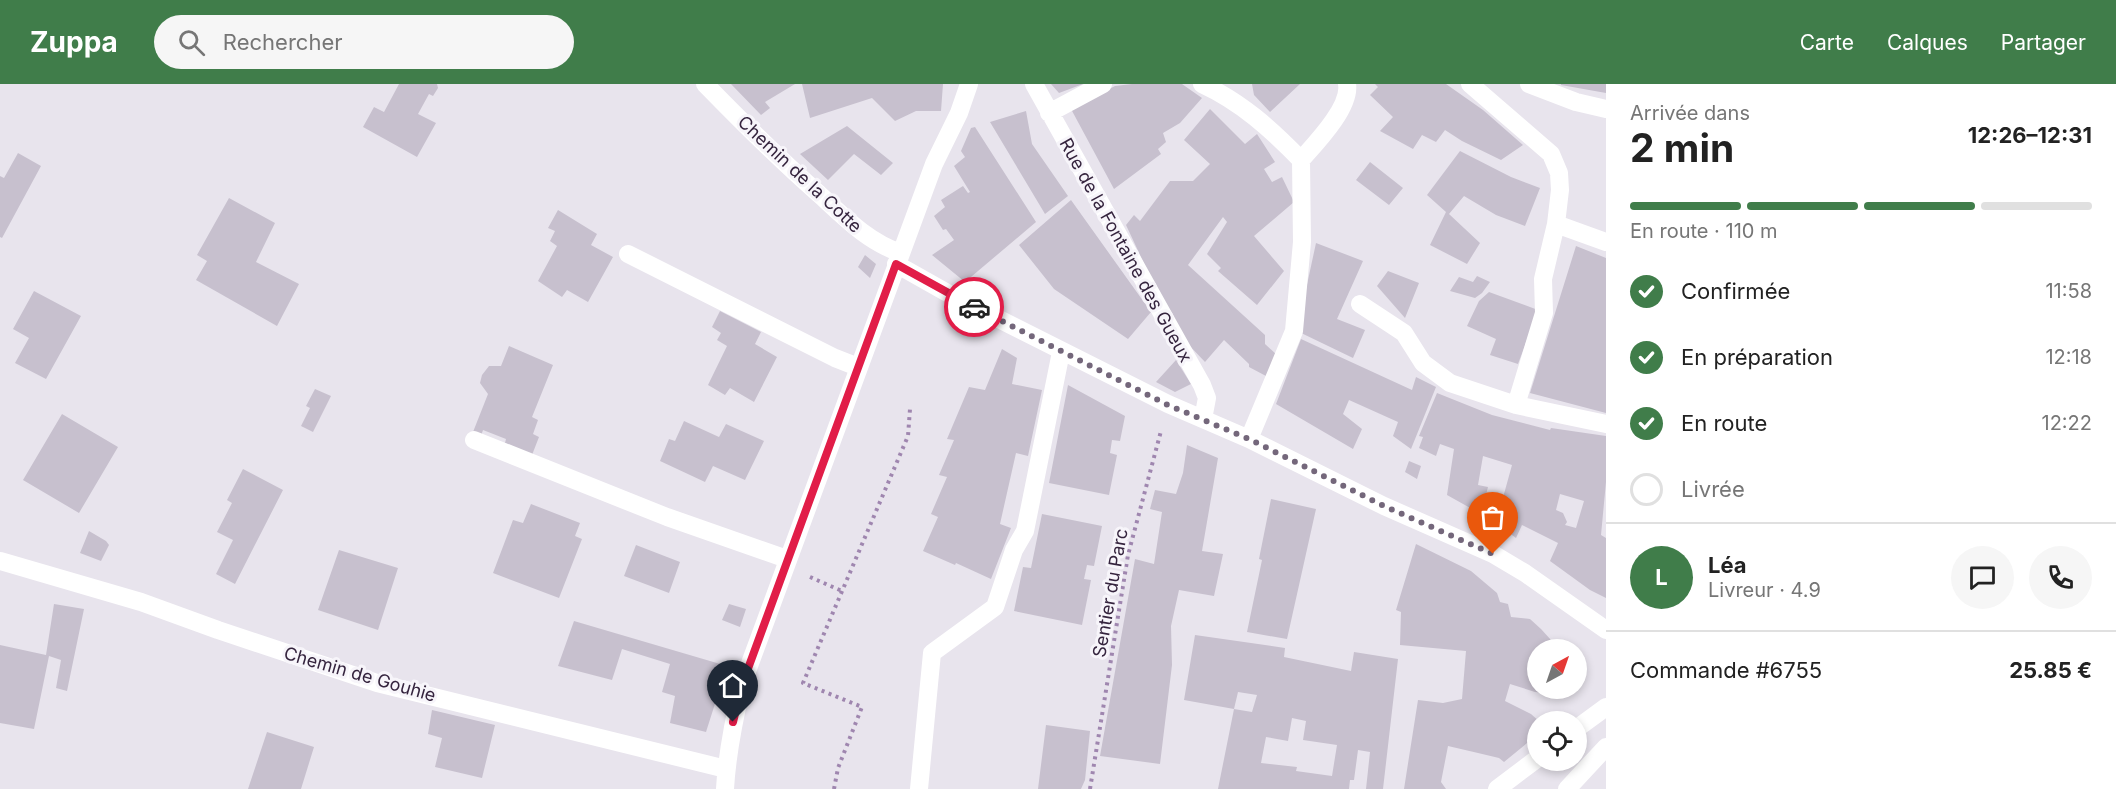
<!DOCTYPE html>
<html lang="fr">
<head>
<meta charset="utf-8">
<style>
	body { margin:0; font-family:Inter,sans-serif; background:#f6f6f6; color:#222; height:100vh; display:flex; flex-direction:column; font-size:22px; white-space:nowrap }
	* { box-sizing:border-box; margin:0 }
	p { font-size:20px; color:#767676 }
	.icon { flex:none; width:33px; height:33px; fill:none; stroke:currentColor; stroke-width:2; stroke-linecap:round; stroke-linejoin:round }
	.map { position:relative; flex:1; overflow:hidden }
	.side { display:flex; flex-direction:column; background:#fff; width:510px }
	.side>* { flex:none }
	.needle { width:39px; rotate:40deg }
	.buttons { position:absolute; left:1527px; top:555px; display:grid; gap:12px }
	.buttons a { display:grid; place-items:center; width:60px; height:60px; border-radius:50%; background:#fff; box-shadow:0 3px 9px #0003; font-size:30px }
	.pin { position:absolute; display:grid; place-items:center; width:51px; height:51px; color:#fff; margin:-62px -26px; border-radius:50% 50% 50% 0; rotate:-45deg; box-shadow:0 0 6px #0007 }
	.pin .icon { rotate:45deg }
	.courier { position:absolute; display:grid; place-items:center; width:60px; height:60px; margin:-30px; border:4px solid #e11d48; border-radius:50%; background:#fff; color:#222; box-shadow:0 2px 8px #0007 }
	.head em { font-style:normal; font-weight:700 }
	.head div { display:flex; flex-direction:column-reverse }
	.head { display:flex; align-items:center; justify-content:space-between; height:102px; padding:0 24px }
	h1 { font-size:39px; font-weight:700; line-height:45px }
	.bar { display:grid; grid-template-columns:repeat(4,1fr); gap:9px 6px; align-content:center; height:72px; padding:0 24px }
	.bar i { height:8px; border-radius:4px; background:#e0e0e0 }
	.bar .active { background:#407d4a }
	.bar p { grid-column:span 4 }
	.line { display:flex; align-items:center; gap:15px; padding:0 24px; border-top:2px solid #e0e0e0 }
	.line div { flex:1 }
	.round { display:grid; place-items:center; flex:none; width:63px; height:63px; border-radius:32px; background:#f6f6f6 }
	ol { padding:0 24px; list-style:none }
	li { display:flex; align-items:center; gap:18px; height:66px }
	li p { margin-inline-start:auto }
	li .icon { padding:6px; border-radius:50%; background:#407d4a; color:#fff; stroke-width:4 }
	li:last-child { color:#767676 }
	li i { width:33px; height:33px; border:3px solid #e0e0e0; border-radius:50% }
	header { display:flex; align-items:center; gap:36px; box-sizing:border-box; height:84px; padding:0 30px; background:#407d4a; color:#fff }
	header strong { font-size:28px }
	nav { display:flex; gap:33px; margin-inline-start:auto; font-size:21px }
	.search { width:420px; height:54px; background:#f6f6f6; display:flex; align-items:center; gap:15px; box-sizing:border-box; padding:0 21px; border-radius:33px; color:#767676; font-size:22px }
	main { display:flex; flex:1; min-height:0 }
	.map>svg:first-child { display:block }
	.building { fill:#c7c0ce; fill-rule:evenodd }
	.lines { fill:none; stroke-linecap:round; stroke-linejoin:round }
	.path { stroke:#9f86af; stroke-width:4; stroke-dasharray:3 4.5; stroke-linecap:butt }
	.minor { stroke:#fff; stroke-width:18 }
	.done { stroke:#74677b; stroke-width:6; stroke-dasharray:0 10.8 }
	.route { stroke:#e11d48; stroke-width:8 }
	.labels { text-anchor:middle; dominant-baseline:central; stroke-width:6; stroke-linejoin:round; paint-order:stroke }
	.street-label { font-size:18px; fill:#35243e; stroke:#f7f5fa }
</style>
</head>
<body>
<header>
<strong>Zuppa</strong>
<div class="search"><svg class="icon" aria-label="search" viewBox="0 0 24 24"><circle cx="10" cy="10" r="6"/><path d="M15 15l6 6"/></svg>Rechercher</div>
<nav><a>Carte</a><a>Calques</a><a>Partager</a></nav>
</header>
<main>
<div class="map">
<svg width="1606" height="705" viewBox="0 0 1606 705">
	<rect width="100%" height="100%" fill="#e8e4ed"/>
	<!-- building -->
	<path class="building" d="M399 0H437L438 4 433 12 429 10 418 30 436 39 417 73 363 43 374 23 384 28Z
		M731 0H795L765 18 770 24 761 31Z
		M802 0H943L941 27H916L895 37 872 14 810 34Z
		M1051 0H1083L1059 9Z
		M1132 0H1182L1202 14 1180 39 1163 49 1166 58 1158 65 1161 70 1114 105 1071 25 1115 2Z
		M1252 0H1300L1270 28 1254 11Z
		M1375 0H1446L1483 26 1523 61 1501 76 1462 57 1445 46 1436 58 1422 51 1413 65 1380 47 1393 33 1370 11 1378 3Z
		M1561 0H1606V9L1561 1Z
		M1210 25 1245 60 1257 50 1275 78 1264 85 1272 98 1282 93 1294 118 1254 152 1284 187 1257 221 1218 187 1221 184 1207 170 1227 138 1223 133 1188 181 1265 251V260L1278 272 1266 292 1249 283V280L1224 256 1205 278 1186 258 1162 218 1126 141 1134 131 1140 137 1170 97H1193L1210 80 1184 56Z
		M1026 27 1032 60 1068 112 1045 130 990 38Z
		M847 42 893 79 881 91 854 70 828 96 800 70Z
		M975 43 1036 138 965 198 932 171 954 156 946 145 943 146 934 132 945 123 941 116 963 102 968 109 970 108 954 82 965 73 961 67 971 44Z
		M1460 67 1511 93 1540 104 1525 142 1496 131 1464 112 1449 130 1480 159 1467 180 1430 161 1446 128 1427 111Z
		M18 69 41 82 2 154 0 153V92L4 94Z
		M1370 78 1403 104 1389 121 1356 96Z
		M229 114 275 139 256 178 299 200 277 242 196 196 207 177 197 171Z
		M1071 116 1151 228 1128 255 1054 205 1019 161Z
		M558 126 597 150 591 161 613 173 588 218 567 206 562 213 538 197 557 162 550 157 555 147 548 144Z
		M1316 159 1363 177 1337 235 1365 246 1353 274 1297 247Z
		M1576 162 1606 174V329L1530 309Z
		M865 171 876 180 870 194 858 183Z
		M1388 187 1419 199 1405 234 1377 202Z
		M1477 192 1490 198 1482 209 1475 214 1450 207 1459 193 1473 198Z
		M34 207 81 232 46 295 15 279 29 254 13 245Z
		M1489 208 1538 226 1518 280 1490 271 1496 255 1467 242 1479 217Z
		M720 227 761 248 755 260 777 273 754 318 730 304 725 311 708 301 727 262 717 256 721 249 712 243Z
		M1301 255 1412 306 1416 293 1436 303 1411 365 1393 352 1398 338 1349 316 1343 330 1362 345 1353 365 1276 320Z
		M509 262 553 281 532 333 538 336 533 350 539 353 532 371 505 359 506 355 483 346 481 352 473 348 488 310 480 299 482 291 489 282H501Z
		M1002 265 1017 274 1012 300 1042 306 1028 372 1016 369 1000 440 1011 444 991 495 956 479 955 481 923 467 938 433 931 430 947 393 939 391 954 356 947 355 969 303 985 306Z
		M1176 276 1191 300 1175 308 1156 298Z
		M1068 301 1125 332 1120 357 1112 356 1110 369 1117 371 1109 411 1049 399Z
		M315 305 331 312 313 348 301 342 310 324 306 322Z
		M1437 309 1492 331 1550 346 1551 344 1606 352V398L1601 451 1606 454V514L1590 506 1550 477 1558 459 1522 441 1516 454 1496 439 1512 381 1483 372 1478 401 1488 403 1481 430 1447 411 1454 365 1440 360 1436 372 1419 364 1423 353 1419 352ZM1560 410 1584 417 1576 444 1565 441 1567 438 1563 429 1556 426Z
		M62 330 118 363 79 429 23 396Z
		M684 337 719 353 726 340 764 357 745 396 713 382 705 398 660 377 669 355 675 357Z
		M1187 361 1218 374 1202 467 1223 470 1214 512 1179 506 1171 542 1172 581 1160 680 1100 672 1135 475 1154 480 1162 428 1150 425 1155 406 1176 410 1183 389Z
		M1409 377 1421 382 1417 395 1405 388Z
		M243 385 283 406 235 500 216 490 233 456 217 448 232 419 227 416Z
		M1271 415 1316 425 1287 555 1247 548 1262 476 1259 475Z
		M531 420 580 439 575 452 582 455 559 514 493 489 513 436 523 439Z
		M1042 430 1102 442 1094 482 1087 481 1084 495 1091 496 1082 541 1014 527 1023 483 1031 484Z
		M89 447 106 457 109 461 101 477 80 469Z
		M1416 460 1471 487 1497 509 1500 518 1508 520 1511 533 1530 535 1541 545 1551 556 1546 564 1548 566H1538V604H1562L1546 609 1535 608 1510 600 1505 617 1531 630 1540 638H1538V650L1504 678 1499 674 1478 669 1448 662 1441 698 1446 705H1404L1418 616 1443 619 1462 615 1466 567 1400 561 1401 528 1396 526Z
		M636 461 680 478 669 509 624 492Z
		M339 466 398 484 378 546 318 526Z
		M54 520 84 525 67 607 56 604 61 576 49 572 34 645 0 639V561L46 571Z
		M729 520 746 525 740 543 722 536Z
		M574 537 727 582 706 648 670 639 675 612 662 608 670 580 622 565 612 596 558 582Z
		M1195 551 1285 564 1284 573 1351 587 1354 568 1398 575 1383 705H1366L1370 668 1358 666 1354 696H1350L1349 705H1218L1234 625 1252 628 1257 611 1238 608 1234 625 1184 616ZM1292 634 1306 637 1303 656 1337 661 1332 692 1296 687 1297 683 1261 679 1266 653 1288 657Z
		M432 626 495 641 482 694 435 683 442 654 428 650Z
		M1046 641 1090 647 1085 696 1081 705H1038Z
		M267 648 314 663 301 705H248Z"/>
	<g class="lines">
		<!-- path -->
		<path class="path" d="M810 493 842 507
			M834 705 838 684 862 623 803 599 908 352 910 325
			M1090 705 1128 471 1161 347"/>
		<!-- minor -->
		<path class="minor" d="M705 0C742 38 779 75 819 110 844 133 868 158 901 169
			M1034 0 1202 301 1207 314 1203 335
			M1202 0C1241 18 1271 45 1301 76L1302 158 1294 247 1249 355
			M1470 0 1551 70 1559 89 1560 106 1556 140 1606 158
			M1529 0 1576 18 1606 25
			M1049 29 1103 0
			M1301 76C1316 59 1351 23 1347 0
			M628 170 835 274 858 283
			M896 180 951 211 1168 320 1249 355 1384 422 1493 470 1525 489 1606 546
			M1360 220 1404 249 1423 279 1450 299 1516 321 1606 340
			M1516 321 1544 229 1543 195 1556 140
			M474 356 667 433 787 475
			M0 477 141 518 218 546 377 599 726 685
			M1576 645 1606 623
			M725 705C727 669 734 635 742 601L934 80 959 29 969 0
			M919 705 932 569 995 523 1014 466 1025 447 1061 268
			M1497 705 1538 674
			M1567 705 1606 663"/>
	</g>
	<g class="lines">
		<!-- done -->
		<path class="done" d="M974 223 1168 321 1249 355 1384 422 1493 470"/>
		<!-- route -->
		<path class="route" d="M733 638 742 601 896 180 974 223"/>
	</g>
	<g class="labels">
		<!-- street labels -->
		<g class="street-label">
			<text transform="translate(800 90) rotate(43)">Chemin de la Cotte</text>
			<text transform="translate(1126 166) rotate(61)">Rue de la Fontaine des Gueux</text>
			<text transform="translate(1110 509) rotate(-80)">Sentier du Parc</text>
			<text transform="translate(360 590) rotate(16)">Chemin de Gouhie</text>
		</g>
	</g>
</svg>
<div class="buttons">
<a><svg class="needle" viewBox="-14 -14 28 28"><path d="M0-13l5 13h-10z" fill="#e53935"/><path d="M0 13l5-13h-10z" fill="#767676"/></svg></a>
<a><svg class="icon" aria-label="locate" viewBox="0 0 24 24"><circle cx="12" cy="12" r="6"/><path d="M12 2v4M12 18v4M2 12h4M18 12h4"/></svg></a>
</div>
<div class="pin" style="left:1493px;top:470px;background:#ea580c"><svg class="icon" aria-label="bag" viewBox="0 0 24 24"><path d="M5 8h14l-1 12H6zM9 8a3 3 0 0 1 6 0"/></svg></div>
<div class="pin" style="left:733px;top:638px;background:#1f2937"><svg class="icon" aria-label="home" viewBox="0 0 24 24"><path d="M3 11l9-7 9 7M6 9v11h12V9"/></svg></div>
<div class="courier" style="left:974px;top:223px"><svg class="icon" aria-label="car" viewBox="0 0 24 24"><path d="M5 17H2v-5l4-1 3-4h7l3 4 3 1v5h-3M9 17h6M6 11h13"/><circle cx="7" cy="17" r="2"/><circle cx="17" cy="17" r="2"/></svg></div>
</div>
<section class="side">
<div class="head"><div><h1>2 min</h1><p>Arrivée dans</p></div><em>12:26–12:31</em></div>
<div class="bar"><i class="active"></i><i class="active"></i><i class="active"></i><i></i><p>En route · 110 m</p></div>
<ol>
<li><svg class="icon" aria-label="check" viewBox="0 0 24 24"><path d="M5 12l5 5 9-10"/></svg>Confirmée<p>11:58</p></li>
<li><svg class="icon" aria-label="check" viewBox="0 0 24 24"><path d="M5 12l5 5 9-10"/></svg>En préparation<p>12:18</p></li>
<li><svg class="icon" aria-label="check" viewBox="0 0 24 24"><path d="M5 12l5 5 9-10"/></svg>En route<p>12:22</p></li>
<li><i></i>Livrée</li>
</ol>
<div class="line" style="height:108px"><b class="round" style="background:#407d4a;color:#fff">L</b><div><b>Léa</b><p>Livreur · 4.9</p></div><a class="round"><svg class="icon" aria-label="chat" viewBox="0 0 24 24"><path d="M4 5h16v11H9l-5 4z"/></svg></a><a class="round"><svg class="icon" aria-label="phone" viewBox="0 0 24 24"><path d="M5 4h4l2 5-3 2q2 4 5 5l2-3 5 2v4C11 20 4 13 5 4z"/></svg></a></div>
<div class="line" style="height:78px"><div>Commande #6755</div><b>25.85 €</b></div>
</section>
</main>
</body>
</html>
